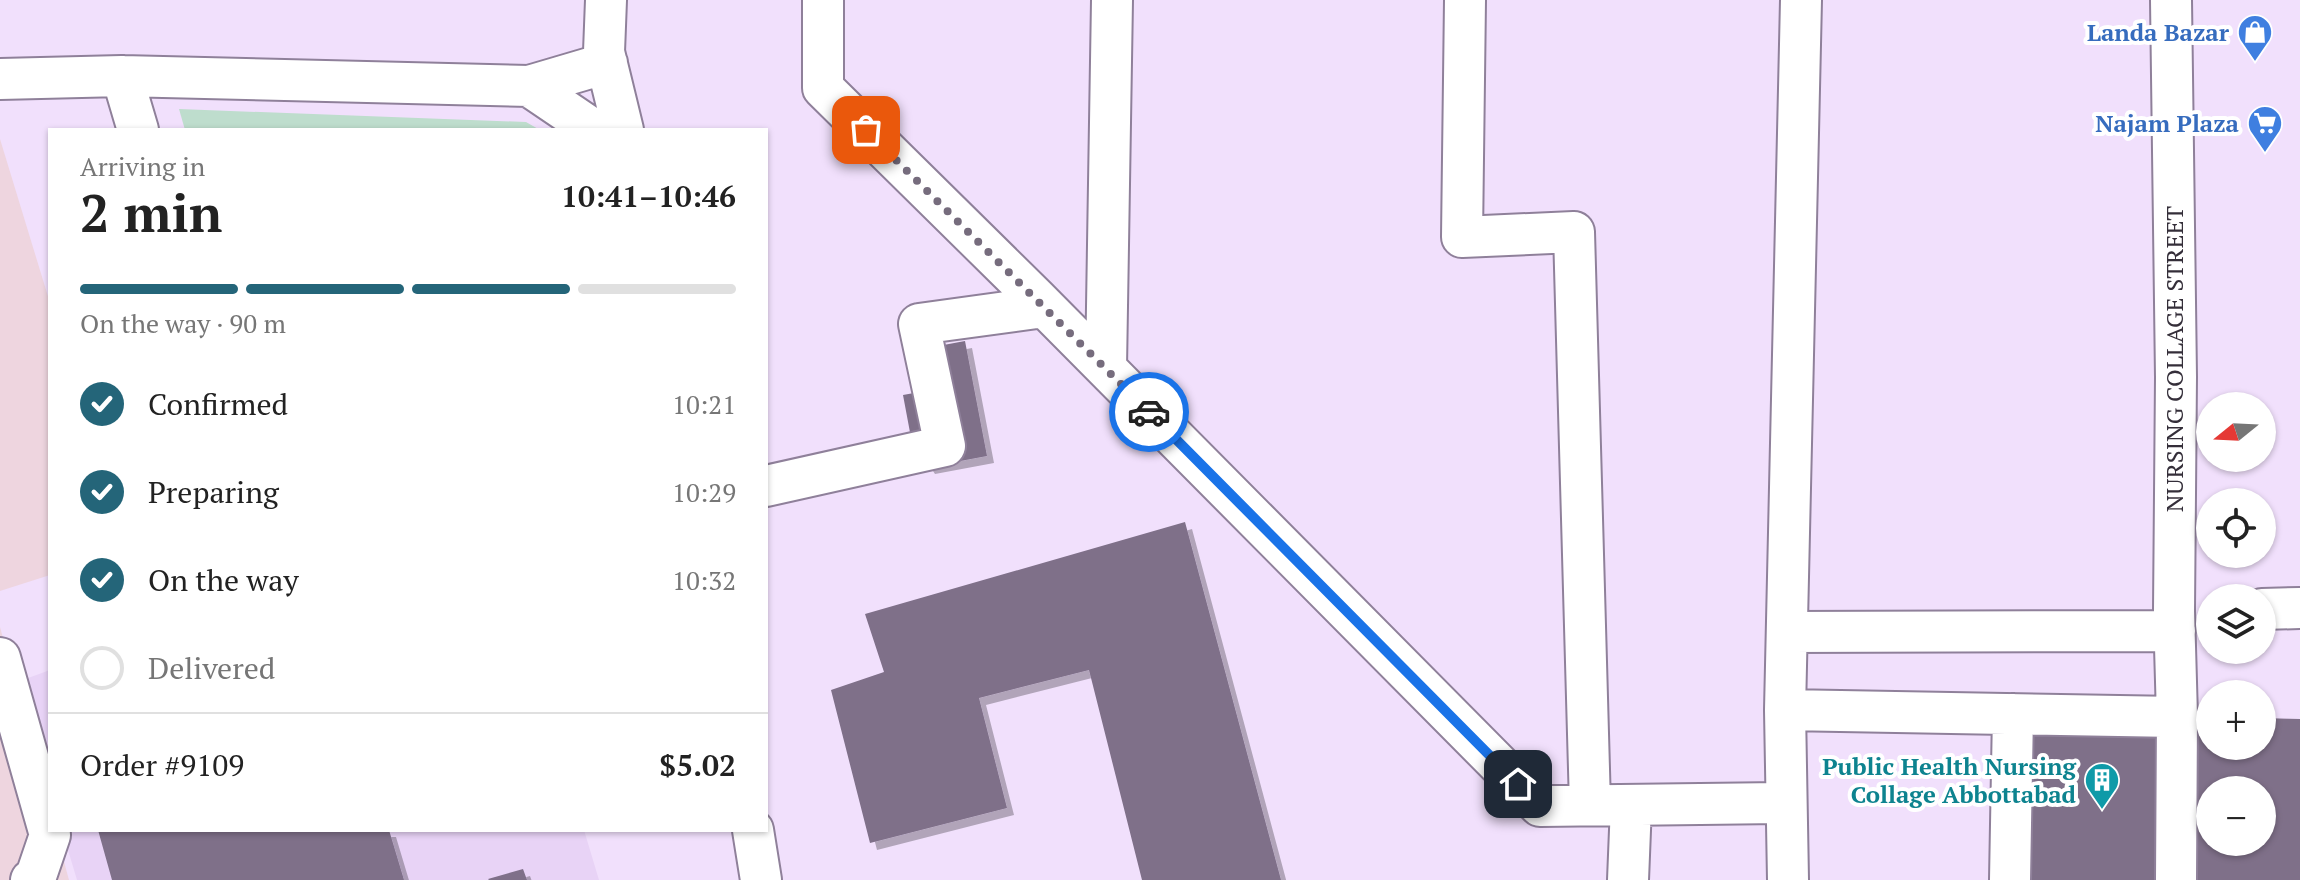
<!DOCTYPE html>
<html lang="en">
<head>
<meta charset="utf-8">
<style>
	body { margin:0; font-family:"PT Serif",serif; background:#f6f6f6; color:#222; height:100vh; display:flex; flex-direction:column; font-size:30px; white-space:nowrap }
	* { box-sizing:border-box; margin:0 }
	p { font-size:26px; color:#767676 }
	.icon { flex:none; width:44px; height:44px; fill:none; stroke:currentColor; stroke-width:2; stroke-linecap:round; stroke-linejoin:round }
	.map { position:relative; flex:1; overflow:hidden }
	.panel { position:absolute; left:48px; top:128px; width:720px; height:704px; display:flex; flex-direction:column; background:#fff; border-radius:0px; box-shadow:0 2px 6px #0004 }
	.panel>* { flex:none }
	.needle { width:52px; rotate:252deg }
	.buttons { position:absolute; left:2196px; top:392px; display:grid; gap:16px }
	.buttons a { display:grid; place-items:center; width:80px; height:80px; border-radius:50%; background:#fff; box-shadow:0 2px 6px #0004; font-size:40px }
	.pin { position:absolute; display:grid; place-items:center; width:68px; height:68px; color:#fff; margin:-34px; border-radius:16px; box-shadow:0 4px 12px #0006 }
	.courier { position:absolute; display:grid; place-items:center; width:80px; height:80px; margin:-40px; border:6px solid #1a73e8; border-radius:50%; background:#fff; color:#222; box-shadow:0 2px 10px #0007 }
	.overview em { font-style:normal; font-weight:700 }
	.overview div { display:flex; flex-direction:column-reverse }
	.overview { display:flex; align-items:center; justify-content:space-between; height:136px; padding:0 32px }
	h1 { font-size:52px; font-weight:700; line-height:60px }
	.bar { display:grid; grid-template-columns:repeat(4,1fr); gap:12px 8px; align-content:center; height:96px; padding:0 32px }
	.bar i { height:10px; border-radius:6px; background:#e0e0e0 }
	.bar .on { background:#246579 }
	.bar p { grid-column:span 4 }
	.line { display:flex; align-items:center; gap:20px; padding:0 32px; border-top:2px solid #e0e0e0 }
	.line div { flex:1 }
	ol { padding:0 32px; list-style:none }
	li { display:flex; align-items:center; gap:24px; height:88px }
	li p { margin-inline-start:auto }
	li .icon { padding:8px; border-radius:50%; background:#246579; color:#fff; stroke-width:4 }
	li:last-child { color:#767676 }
	li i { width:44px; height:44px; border:4px solid #e0e0e0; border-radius:50% }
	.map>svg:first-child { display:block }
	.built { fill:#e8d3f6 }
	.medical { fill:#eed5df }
	.green { fill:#beddcd }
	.building { fill:#7f7089; fill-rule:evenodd; filter:url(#shadow) }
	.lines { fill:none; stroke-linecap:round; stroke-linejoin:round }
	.minor-casing { stroke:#8f809a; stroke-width:44 }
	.minor { stroke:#fff; stroke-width:40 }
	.done { stroke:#766c7d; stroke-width:8; stroke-dasharray:0 14.4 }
	.route { stroke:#1a73e8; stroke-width:10 }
	.labels { text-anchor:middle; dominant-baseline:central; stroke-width:8; stroke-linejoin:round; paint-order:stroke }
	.shop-label { font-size:24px; font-weight:bold; fill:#366cbe; stroke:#fff; text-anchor:end }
	.street-label { font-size:24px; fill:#342e39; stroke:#fff }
	.culture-label { font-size:24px; font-weight:bold; fill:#0d838f; stroke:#fff; text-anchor:end }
</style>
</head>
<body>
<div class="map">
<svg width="2300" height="880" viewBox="0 0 2300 880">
	<defs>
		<filter id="shadow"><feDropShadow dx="7" dy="7" stdDeviation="0" flood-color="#0004"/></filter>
	</defs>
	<rect width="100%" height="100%" fill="#f1e0fc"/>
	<!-- built -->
	<path class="built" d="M50 670V786L20 681Z
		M62 830H584L599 880H77Z"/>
	<!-- medical -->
	<path class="medical" d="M0 139 50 303V575L0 591Z
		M0 627 50 810 69 880H0Z"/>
	<!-- green -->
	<path class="green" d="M179 109 526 122 540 130H185Z"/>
	<!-- building -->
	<path class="building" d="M965 341 987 456 928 467 912 443 903 395 914 393 906 352Z
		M1185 522 1281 880H1142L1089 670 979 698 1007 808 870 843 831 690 884 672 865 614Z
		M2177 717 2210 718V746H2262V718L2300 719V880H1992L1997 734ZM2210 790H2262V842H2210Z
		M98 830H389L404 880H112Z
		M523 869 527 880H489L488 879Z"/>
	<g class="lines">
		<!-- minor casing -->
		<g class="minor-casing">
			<path id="minor" d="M606 0 604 52 623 130
				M823 0V88L1037 299 1540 806 1786 803
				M1465 0 1462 237 1574 232 1590 805
				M2171 0 2176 377 2174 611 2177 717 2176 880
				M122 76 138 130
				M0 79 122 76 529 86 607 63
				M529 86 594 130
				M1106 368 1112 0
				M766 486 945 446 919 324 1044 307
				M2262 609 2300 608
				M1788 632 2175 631
				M0 658 50 835 35 879 31 880
				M1785 710 2177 717
				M753 830 761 880
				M1628 880 1631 805
				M1788 880 1785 710 1801 0
				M2010 880 2013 714"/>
		</g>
		<!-- minor -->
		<use href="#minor" class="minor"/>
	</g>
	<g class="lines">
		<!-- done -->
		<path class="done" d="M866 130 1149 412"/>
		<!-- route -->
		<path class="route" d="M1149 412 1518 784"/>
	</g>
	<!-- icons -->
	<defs>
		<g id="shop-pin" transform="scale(1.8)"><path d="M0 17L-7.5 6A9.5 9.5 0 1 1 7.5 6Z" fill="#3f7fe0" stroke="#fff"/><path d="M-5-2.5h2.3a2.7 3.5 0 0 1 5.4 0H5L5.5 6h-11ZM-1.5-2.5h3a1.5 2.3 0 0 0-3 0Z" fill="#fff"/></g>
		<g id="supermarket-pin" transform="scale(1.8)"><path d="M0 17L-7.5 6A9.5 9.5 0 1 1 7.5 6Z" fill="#3f7fe0" stroke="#fff"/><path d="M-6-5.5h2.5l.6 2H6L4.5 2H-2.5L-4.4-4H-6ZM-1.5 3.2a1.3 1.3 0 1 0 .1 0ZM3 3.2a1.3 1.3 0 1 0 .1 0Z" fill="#fff"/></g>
		<g id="building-pin" transform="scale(1.8)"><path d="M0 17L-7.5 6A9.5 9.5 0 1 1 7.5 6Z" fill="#0f9aa8" stroke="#fff"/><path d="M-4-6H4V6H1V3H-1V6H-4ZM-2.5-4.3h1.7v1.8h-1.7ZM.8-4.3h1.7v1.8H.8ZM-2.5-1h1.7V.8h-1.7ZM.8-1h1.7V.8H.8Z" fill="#fff"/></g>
	</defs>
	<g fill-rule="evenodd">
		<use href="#shop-pin" x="2255" y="32"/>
		<use href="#supermarket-pin" x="2265" y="123"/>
		<use href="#building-pin" x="2102" y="780"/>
	</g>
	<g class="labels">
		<!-- shop labels -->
		<g class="shop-label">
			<text x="2229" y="32">Landa Bazar</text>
			<text x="2239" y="123">Najam Plaza</text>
		</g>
		<!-- street labels -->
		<g class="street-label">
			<text transform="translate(2174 359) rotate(-90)">NURSING COLLAGE STREET</text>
		</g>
		<!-- culture labels -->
		<g class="culture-label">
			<text x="2076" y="766">Public Health Nursing<tspan x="2076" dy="28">Collage Abbottabad</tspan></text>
		</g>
	</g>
</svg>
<div class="buttons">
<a><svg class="needle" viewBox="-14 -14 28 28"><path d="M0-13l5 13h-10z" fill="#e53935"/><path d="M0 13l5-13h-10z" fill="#767676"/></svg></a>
<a><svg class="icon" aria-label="locate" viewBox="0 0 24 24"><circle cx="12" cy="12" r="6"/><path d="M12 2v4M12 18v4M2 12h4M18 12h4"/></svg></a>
<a><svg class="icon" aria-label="layers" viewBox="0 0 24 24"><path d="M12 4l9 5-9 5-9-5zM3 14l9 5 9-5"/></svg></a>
<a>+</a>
<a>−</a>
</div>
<div class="pin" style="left:866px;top:130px;background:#ea580c"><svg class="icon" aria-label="bag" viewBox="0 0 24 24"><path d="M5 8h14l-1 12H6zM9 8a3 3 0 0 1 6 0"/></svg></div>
<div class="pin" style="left:1518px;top:784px;background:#1f2937"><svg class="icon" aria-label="home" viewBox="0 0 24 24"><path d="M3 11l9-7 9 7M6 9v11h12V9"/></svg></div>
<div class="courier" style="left:1149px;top:412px"><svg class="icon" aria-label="car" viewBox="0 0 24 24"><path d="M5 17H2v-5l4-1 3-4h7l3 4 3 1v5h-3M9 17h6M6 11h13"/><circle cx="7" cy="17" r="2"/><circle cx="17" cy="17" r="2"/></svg></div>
<section class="panel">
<div class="overview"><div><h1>2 min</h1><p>Arriving in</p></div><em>10:41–10:46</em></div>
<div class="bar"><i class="on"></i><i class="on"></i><i class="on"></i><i></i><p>On the way · 90 m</p></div>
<ol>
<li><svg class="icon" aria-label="check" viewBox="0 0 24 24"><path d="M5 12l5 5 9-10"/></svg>Confirmed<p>10:21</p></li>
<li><svg class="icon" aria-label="check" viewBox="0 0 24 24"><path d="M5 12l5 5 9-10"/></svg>Preparing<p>10:29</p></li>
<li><svg class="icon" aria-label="check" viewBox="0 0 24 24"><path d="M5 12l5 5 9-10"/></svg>On the way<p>10:32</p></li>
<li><i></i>Delivered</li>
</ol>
<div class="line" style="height:104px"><div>Order #9109</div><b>$5.02</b></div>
</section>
</div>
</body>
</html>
